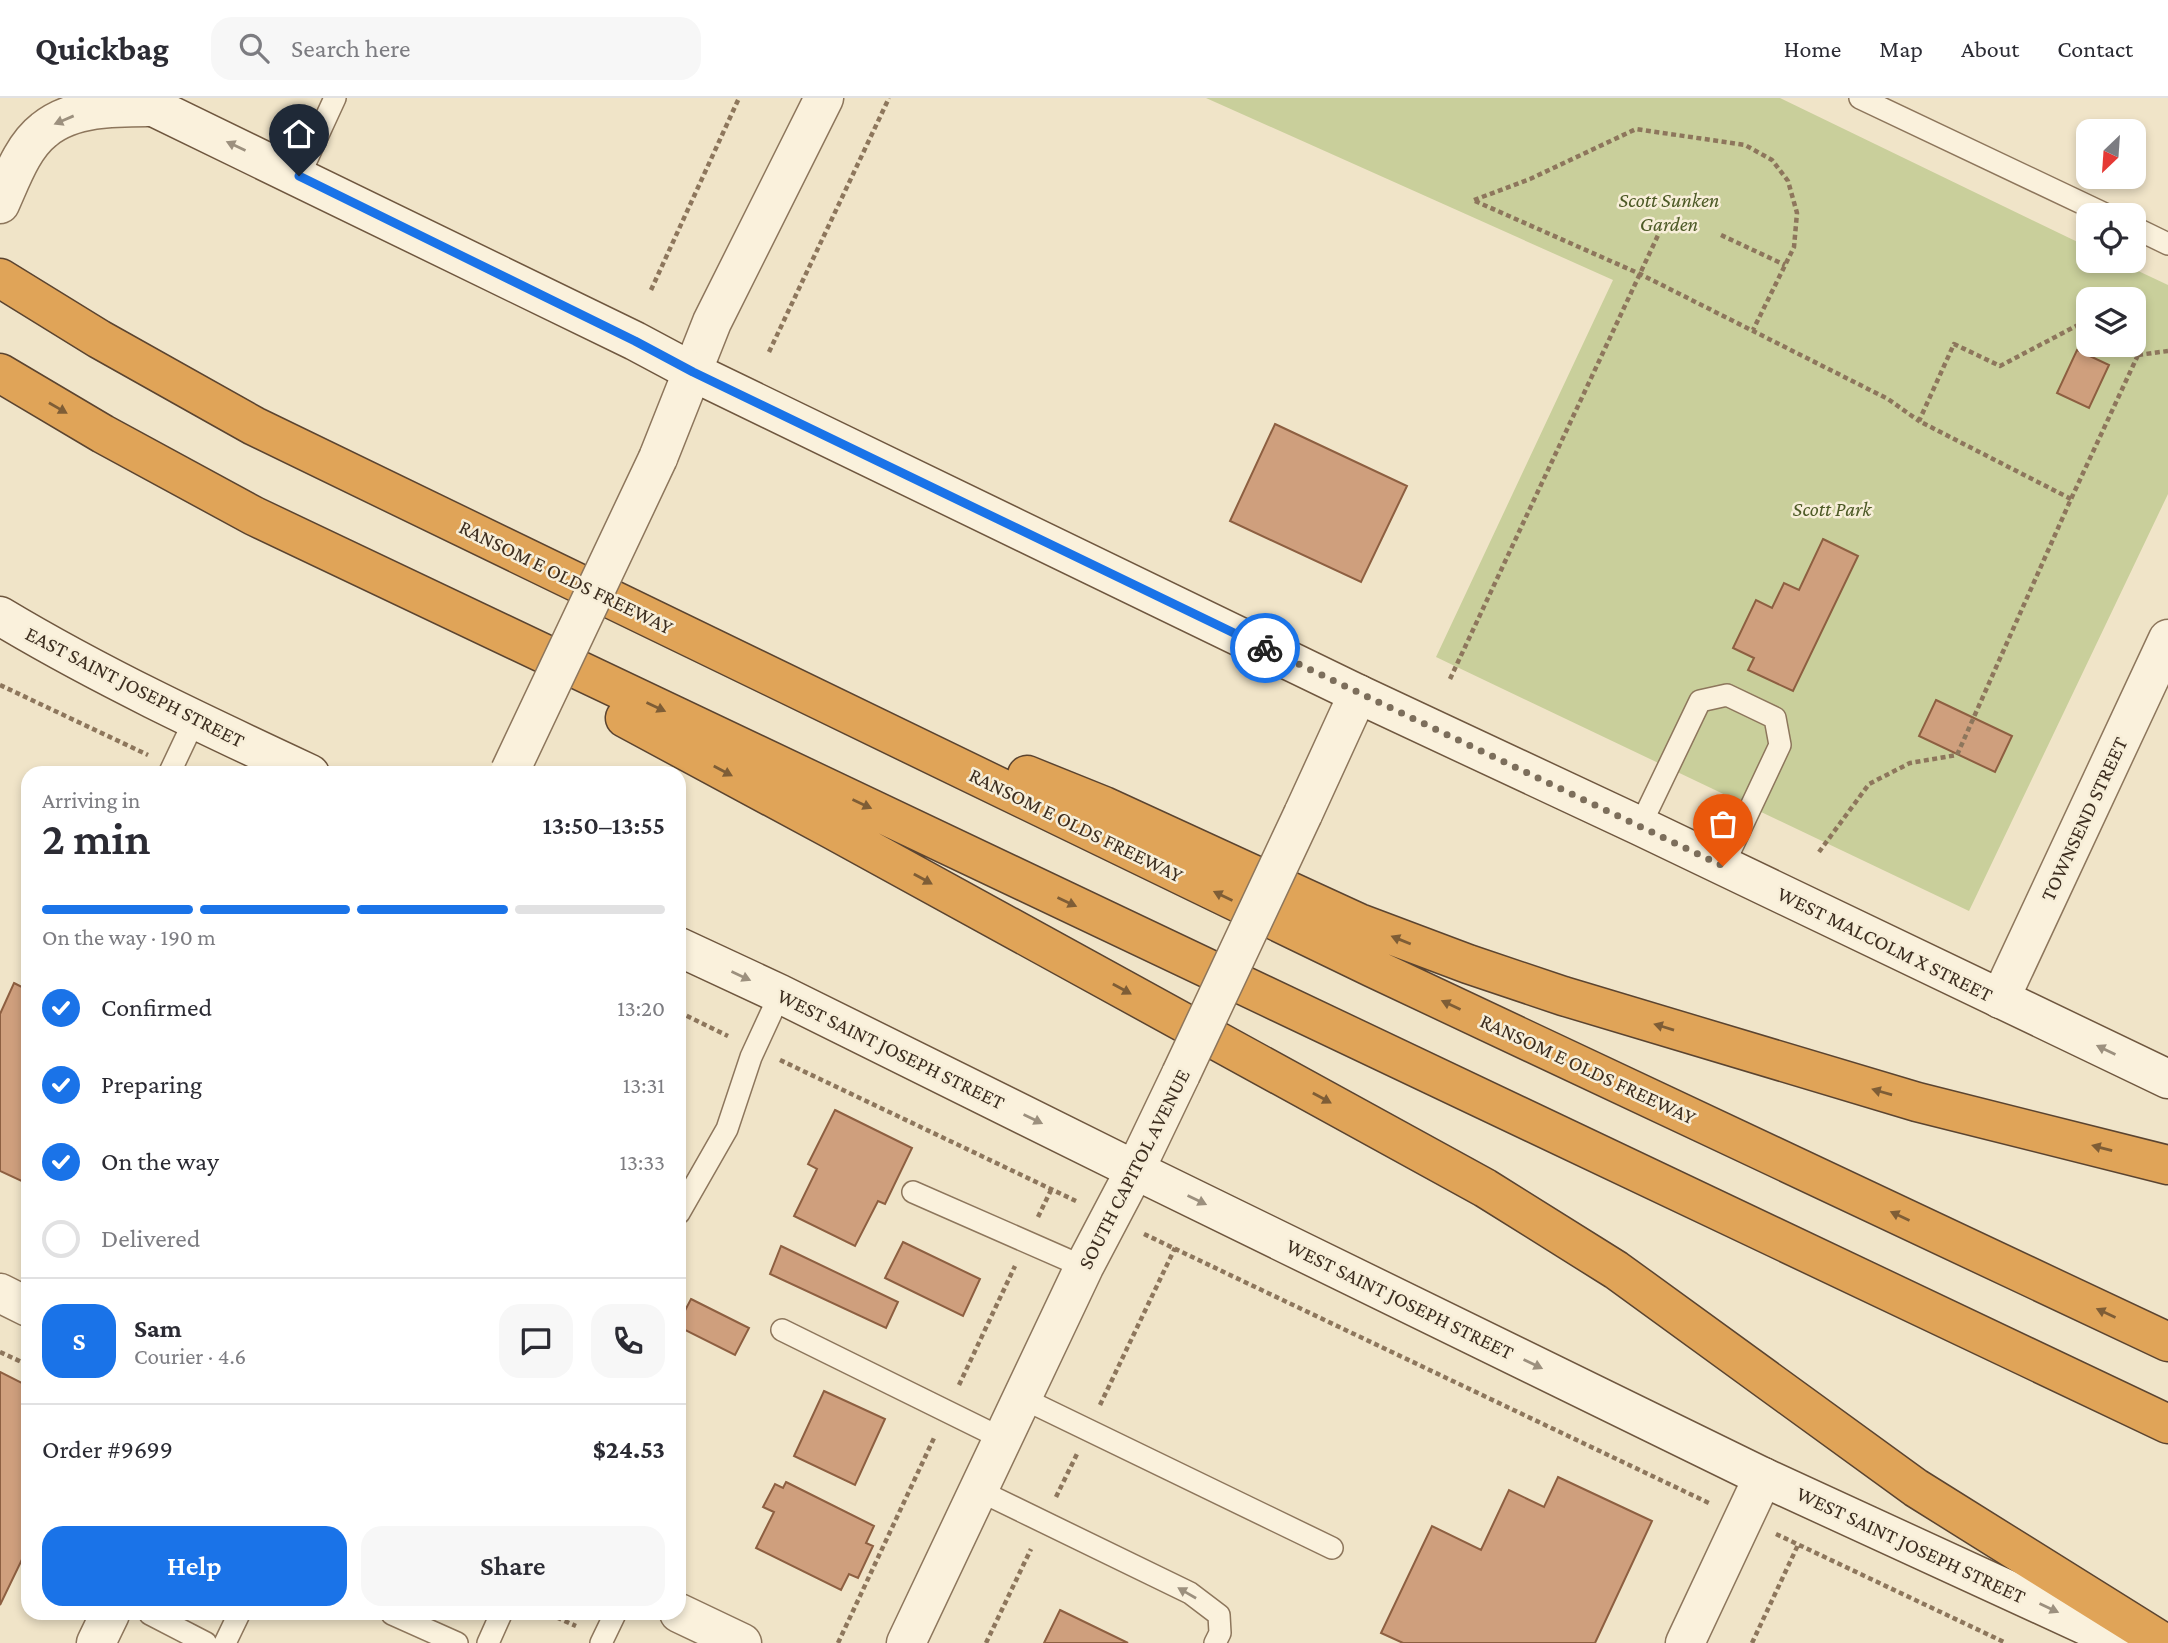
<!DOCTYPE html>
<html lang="en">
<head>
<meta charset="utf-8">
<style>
	body { margin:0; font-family:"Crimson Pro",serif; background:#f7f7f7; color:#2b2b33; height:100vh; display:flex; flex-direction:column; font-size:26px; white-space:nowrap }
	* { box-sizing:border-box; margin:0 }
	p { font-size:23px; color:#7c7c81 }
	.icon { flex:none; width:38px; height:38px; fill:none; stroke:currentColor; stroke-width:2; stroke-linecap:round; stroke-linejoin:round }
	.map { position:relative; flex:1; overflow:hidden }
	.details { position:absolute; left:21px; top:668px; width:665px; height:854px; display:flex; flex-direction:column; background:#fff; border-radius:21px; box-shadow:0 4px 10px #0003 }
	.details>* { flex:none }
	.needle { width:46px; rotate:205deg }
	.buttons { position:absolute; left:2076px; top:21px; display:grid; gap:14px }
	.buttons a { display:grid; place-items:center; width:70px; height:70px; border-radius:14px; background:#fff; box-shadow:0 4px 10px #0003; font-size:35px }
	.pin { position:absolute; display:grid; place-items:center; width:60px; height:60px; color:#fff; margin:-72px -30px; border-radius:50% 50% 50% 0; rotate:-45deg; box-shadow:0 0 7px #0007 }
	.pin .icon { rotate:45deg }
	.courier { position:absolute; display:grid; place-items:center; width:70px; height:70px; margin:-35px; border:5px solid #1a73e8; border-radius:50%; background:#fff; color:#222; box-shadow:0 2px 9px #0007 }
	.summary em { font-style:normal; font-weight:600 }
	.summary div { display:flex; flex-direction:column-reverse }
	.summary { display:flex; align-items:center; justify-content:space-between; height:119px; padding:0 21px }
	h1 { font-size:46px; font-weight:600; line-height:52px }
	.bar { display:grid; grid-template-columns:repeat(4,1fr); gap:10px 7px; align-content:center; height:84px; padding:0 21px }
	.bar i { height:9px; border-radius:5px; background:#e1e1e2 }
	.bar .selected { background:#1a73e8 }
	.bar p { grid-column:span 4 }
	.line { display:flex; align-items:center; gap:18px; padding:0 21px; border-top:2px solid #e1e1e2 }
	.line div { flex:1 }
	.round { display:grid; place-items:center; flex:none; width:74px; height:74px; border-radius:21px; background:#f7f7f7 }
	ol { padding:0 21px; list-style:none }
	li { display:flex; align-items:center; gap:21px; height:77px }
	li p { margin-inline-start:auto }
	li .icon { padding:7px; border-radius:50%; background:#1a73e8; color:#fff; stroke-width:4 }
	li:last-child { color:#7c7c81 }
	li i { width:38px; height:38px; border:4px solid #e1e1e2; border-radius:50% }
	.action { display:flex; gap:14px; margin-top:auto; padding:14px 21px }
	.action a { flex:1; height:80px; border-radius:21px; background:#1a73e8; color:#fff; font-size:28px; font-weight:600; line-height:80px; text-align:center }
	.action a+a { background:#f7f7f7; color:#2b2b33 }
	header { display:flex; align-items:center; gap:42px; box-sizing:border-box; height:98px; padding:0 35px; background:#fff; border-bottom:2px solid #e1e1e2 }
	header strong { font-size:33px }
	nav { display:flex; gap:38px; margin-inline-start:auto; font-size:24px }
	.search { width:490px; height:63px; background:#f7f7f7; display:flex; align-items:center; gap:18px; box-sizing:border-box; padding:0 24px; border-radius:21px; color:#7c7c81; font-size:26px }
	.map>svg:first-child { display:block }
	.green { fill:#c9cf9b; fill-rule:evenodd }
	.building { fill:#cf9f7d; stroke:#8d5f41; stroke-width:2 }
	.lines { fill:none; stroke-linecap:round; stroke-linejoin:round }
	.service-casing { stroke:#8d765c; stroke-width:24 }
	.minor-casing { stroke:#8d765c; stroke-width:41 }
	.tertiary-casing { stroke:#8d765c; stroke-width:41 }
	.secondary-casing { stroke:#6f573f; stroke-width:41 }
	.motorway-casing { stroke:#5b4430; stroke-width:41 }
	.path { stroke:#8d765c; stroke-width:4.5; stroke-dasharray:5 3.5; stroke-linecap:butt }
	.service { stroke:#faf1dc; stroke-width:21 }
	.minor { stroke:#faf1dc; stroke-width:38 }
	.tertiary { stroke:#faf1dc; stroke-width:38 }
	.secondary { stroke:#faf1dc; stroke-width:38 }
	.motorway { stroke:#e0a458; stroke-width:38 }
	.tertiary-bridge-casing { stroke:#8d765c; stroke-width:41; stroke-linecap:butt }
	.tertiary-bridge { stroke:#faf1dc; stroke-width:38 }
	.oneway { fill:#9c907e }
	.oneway2 { fill:#7e5d36 }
	.done { stroke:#7c6e5b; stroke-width:7; stroke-dasharray:0 12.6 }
	.route { stroke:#1a73e8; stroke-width:9 }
	.labels { text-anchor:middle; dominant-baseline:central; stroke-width:5; stroke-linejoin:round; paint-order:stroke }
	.park-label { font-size:21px; font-style:italic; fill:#4d5a26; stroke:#f7eed8 }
	.street-label { font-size:21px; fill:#3d2e20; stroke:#f7eed8 }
</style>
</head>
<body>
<header>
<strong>Quickbag</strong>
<div class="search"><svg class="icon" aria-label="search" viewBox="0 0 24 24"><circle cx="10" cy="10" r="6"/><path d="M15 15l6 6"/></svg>Search here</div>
<nav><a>Home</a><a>Map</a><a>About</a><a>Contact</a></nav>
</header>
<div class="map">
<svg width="2168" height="1545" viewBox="0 0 2168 1545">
	<rect width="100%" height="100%" fill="#f0e4c8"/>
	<!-- green -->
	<path class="green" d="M1206 0H1780L2088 149V163H2117L2168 187V396L1969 813 1436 559 1613 182ZM2088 201H2133V247H2088Z"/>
	<!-- building -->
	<path class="building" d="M2077 252 2109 267 2089 310 2057 295Z
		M1275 326 1407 388 1361 484 1230 423Z
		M1823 441 1858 458 1793 593 1748 572 1754 560 1733 550 1756 502 1772 510 1784 485 1799 492Z
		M1936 602 2012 638 1995 674 1919 638Z
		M14 885 28 892V1086L0 1073V916Z
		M835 1012 912 1050 885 1106 878 1103 855 1148 794 1118 817 1071 808 1066Z
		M903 1144 980 1181 963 1218 885 1180Z
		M781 1148 898 1204 886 1230 770 1176Z
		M691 1201 749 1230 735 1257 679 1229V1224Z
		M0 1274 28 1288V1449L0 1507Z
		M824 1293 885 1321 855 1387 794 1358Z
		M1558 1379 1652 1423 1595 1545H1403L1381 1535 1432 1428 1481 1452 1509 1392 1544 1409Z
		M786 1384 874 1428 866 1445 873 1448 858 1480 849 1476 841 1492 756 1450 774 1414 763 1409 775 1386 783 1390Z
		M1060 1512 1128 1545H1044Z"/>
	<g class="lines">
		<!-- service casing -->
		<g class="service-casing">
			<path id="service" d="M1860 0 2107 117
				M299 78 335 0
				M2133 129 2168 146
				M169 676 195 621
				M1640 728 1700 603 1727 597 1775 620 1780 647 1723 768
				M913 1094 1084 1169
				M679 1115 727 1031 751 959 780 896
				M782 1232 1003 1341
				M1022 1300 1332 1450
				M978 1392 1190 1495 1219 1517 1220 1535 1215 1545
				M150 1516 206 1545
				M392 1516 457 1545
				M225 1545 239 1516
				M488 1545 501 1516
				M601 1545 615 1516"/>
		</g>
		<!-- minor casing -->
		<g class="minor-casing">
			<path id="minor" d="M2000 901 2168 541
				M0 1195 28 1209
				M679 1515 742 1545
				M1685 1545 1763 1379"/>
		</g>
		<!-- tertiary casing -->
		<g class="tertiary-casing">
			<path id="tertiary" d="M0 106C11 82 22 49 44 32 73 8 118 9 153 9
				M658 360 712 224 824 0
				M1303 716 1358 596
				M96 1545 110 1516
				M906 1545 1084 1169 1135 1072 1181 976"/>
		</g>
		<!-- secondary casing -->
		<g class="secondary-casing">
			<path id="secondary" d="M135 0 635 243 693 274 1358 596 1640 728 2168 981
				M0 518C100 578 205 627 310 676
				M679 849 780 896 1135 1072 1763 1379 2124 1545"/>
		</g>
		<!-- motorway casing -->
		<g class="motorway-casing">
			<path id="motorway" d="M0 180 99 241 254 328 1373 870 2168 1244
				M0 275 103 336 254 418 2168 1326
				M625 620 833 732 1485 1090 1616 1172 1916 1390 2164 1545
				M1027 677 1104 708 1359 825 1468 866 1563 898 1917 1004 2168 1067"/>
		</g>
		<!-- path -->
		<path class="path" d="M1474 102 1530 81 1636 31 1745 47 1772 62 1788 83 1797 115 1794 149 1753 232
			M1475 103 1640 176 1888 301 1919 323
			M1721 137 1785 167
			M651 192 739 0
			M769 254 889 0
			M2138 257 2168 253
			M2071 401 1919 323 1954 246 2000 268 2078 227 2088 232
			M1450 581 1660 133
			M0 587 148 657
			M1819 754 1869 686 1910 665 1957 657 2071 401 2138 257 2118 247
			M679 914 728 938
			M780 962 1076 1103
			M1038 1119 1051 1092
			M1144 1136 1711 1406
			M0 1254 28 1267
			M959 1287 1015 1168
			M1100 1307 1175 1150
			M1056 1399 1077 1356
			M1776 1436 2006 1545
			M549 1516 576 1528
			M838 1545 934 1340
			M986 1545 1031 1451
			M1752 1545 1798 1447"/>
		<!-- service -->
		<use href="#service" class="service"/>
		<!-- minor -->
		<use href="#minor" class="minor"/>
		<!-- tertiary -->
		<use href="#tertiary" class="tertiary"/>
		<!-- secondary -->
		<use href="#secondary" class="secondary"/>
		<!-- motorway -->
		<use href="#motorway" class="motorway"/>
		<!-- tertiary-bridge casing -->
		<g class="tertiary-bridge-casing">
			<path id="tertiary-bridge" d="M510 673 658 360
				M1181 976 1303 716"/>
		</g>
		<!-- tertiary-bridge -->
		<use href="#tertiary-bridge" class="tertiary-bridge"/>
	</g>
	<!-- one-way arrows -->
	<defs><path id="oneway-solid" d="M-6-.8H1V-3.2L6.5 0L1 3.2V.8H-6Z" transform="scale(1.75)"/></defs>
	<g class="oneway">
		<use href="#oneway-solid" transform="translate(64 22) rotate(157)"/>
		<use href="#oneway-solid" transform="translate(236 48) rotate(-155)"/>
		<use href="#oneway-solid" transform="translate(741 878) rotate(25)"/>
		<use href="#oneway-solid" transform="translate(2106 952) rotate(-154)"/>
		<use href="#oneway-solid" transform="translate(1033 1021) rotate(26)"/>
		<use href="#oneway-solid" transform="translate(1197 1102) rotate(26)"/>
		<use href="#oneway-solid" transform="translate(1533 1266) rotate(26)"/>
		<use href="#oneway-solid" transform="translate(1187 1495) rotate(-150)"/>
		<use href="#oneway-solid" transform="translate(2049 1510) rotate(25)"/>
	</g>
	<g class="oneway2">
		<use href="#oneway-solid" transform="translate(58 310) rotate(30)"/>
		<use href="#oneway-solid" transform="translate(656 609) rotate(25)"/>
		<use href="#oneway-solid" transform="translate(723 673) rotate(28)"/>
		<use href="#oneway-solid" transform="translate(862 706) rotate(25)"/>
		<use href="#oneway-solid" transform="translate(923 781) rotate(29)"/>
		<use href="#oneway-solid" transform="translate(1223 798) rotate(-154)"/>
		<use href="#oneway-solid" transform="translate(1067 804) rotate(25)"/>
		<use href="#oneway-solid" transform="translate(1401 842) rotate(-158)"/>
		<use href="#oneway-solid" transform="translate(1122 891) rotate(29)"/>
		<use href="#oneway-solid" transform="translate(1451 907) rotate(-155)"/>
		<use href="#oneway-solid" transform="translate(1664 929) rotate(-163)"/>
		<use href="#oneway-solid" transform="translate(1882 994) rotate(-164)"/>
		<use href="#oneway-solid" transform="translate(1322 1000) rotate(29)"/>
		<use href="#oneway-solid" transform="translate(2102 1050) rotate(-165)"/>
		<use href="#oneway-solid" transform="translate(1900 1118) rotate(-155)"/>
		<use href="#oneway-solid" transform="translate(2106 1215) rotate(-155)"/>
	</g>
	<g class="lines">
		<!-- done -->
		<path class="done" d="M1265 550 1723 768"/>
		<!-- route -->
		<path class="route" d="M299 78 635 243 693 274 1265 550"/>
	</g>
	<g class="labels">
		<!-- park labels -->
		<g class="park-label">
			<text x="1669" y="102">Scott Sunken<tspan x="1669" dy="24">Garden</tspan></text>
			<text x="1832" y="411">Scott Park</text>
		</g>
		<!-- street labels -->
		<g class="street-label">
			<text transform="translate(566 479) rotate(26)">RANSOM E OLDS FREEWAY</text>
			<text transform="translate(135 589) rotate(27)">EAST SAINT JOSEPH STREET</text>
			<text transform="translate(2084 721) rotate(-65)">TOWNSEND STREET</text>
			<text transform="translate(1076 727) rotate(26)">RANSOM E OLDS FREEWAY</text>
			<text transform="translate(1885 846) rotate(26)">WEST MALCOLM X STREET</text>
			<text transform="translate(891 951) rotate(26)">WEST SAINT JOSEPH STREET</text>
			<text transform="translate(1588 971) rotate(25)">RANSOM E OLDS FREEWAY</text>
			<text transform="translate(1134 1071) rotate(-63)">SOUTH CAPITOL AVENUE</text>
			<text transform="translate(1400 1201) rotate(26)">WEST SAINT JOSEPH STREET</text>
			<text transform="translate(1911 1447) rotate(25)">WEST SAINT JOSEPH STREET</text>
		</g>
	</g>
</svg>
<div class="buttons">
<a><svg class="needle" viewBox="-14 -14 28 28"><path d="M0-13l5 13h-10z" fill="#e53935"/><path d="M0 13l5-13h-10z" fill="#7c7c81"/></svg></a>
<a><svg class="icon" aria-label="locate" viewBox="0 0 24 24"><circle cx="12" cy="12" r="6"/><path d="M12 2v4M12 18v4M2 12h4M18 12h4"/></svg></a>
<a><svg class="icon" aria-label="layers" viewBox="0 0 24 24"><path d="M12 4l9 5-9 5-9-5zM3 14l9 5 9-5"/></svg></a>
</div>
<div class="pin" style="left:1723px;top:768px;background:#ea580c"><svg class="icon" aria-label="bag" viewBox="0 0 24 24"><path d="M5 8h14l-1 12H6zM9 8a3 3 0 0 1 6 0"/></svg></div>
<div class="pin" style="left:299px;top:78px;background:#1f2937"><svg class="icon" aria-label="home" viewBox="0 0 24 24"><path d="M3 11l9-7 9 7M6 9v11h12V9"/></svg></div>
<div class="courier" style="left:1265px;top:550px"><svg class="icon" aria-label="bike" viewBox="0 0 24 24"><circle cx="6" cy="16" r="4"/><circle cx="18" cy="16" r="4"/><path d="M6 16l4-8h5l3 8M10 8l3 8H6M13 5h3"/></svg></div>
<section class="details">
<div class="summary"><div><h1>2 min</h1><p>Arriving in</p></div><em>13:50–13:55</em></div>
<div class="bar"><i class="selected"></i><i class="selected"></i><i class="selected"></i><i></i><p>On the way · 190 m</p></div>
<ol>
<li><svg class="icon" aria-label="check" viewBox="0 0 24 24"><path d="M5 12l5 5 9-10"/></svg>Confirmed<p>13:20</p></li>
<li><svg class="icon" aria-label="check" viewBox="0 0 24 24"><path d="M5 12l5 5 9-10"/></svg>Preparing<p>13:31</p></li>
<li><svg class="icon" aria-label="check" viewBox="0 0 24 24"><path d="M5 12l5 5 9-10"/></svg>On the way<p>13:33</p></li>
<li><i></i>Delivered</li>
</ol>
<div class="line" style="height:126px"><b class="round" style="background:#1a73e8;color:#fff">S</b><div><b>Sam</b><p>Courier · 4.6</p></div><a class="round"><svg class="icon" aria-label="chat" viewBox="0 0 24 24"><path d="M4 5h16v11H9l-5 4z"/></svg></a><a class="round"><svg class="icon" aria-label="phone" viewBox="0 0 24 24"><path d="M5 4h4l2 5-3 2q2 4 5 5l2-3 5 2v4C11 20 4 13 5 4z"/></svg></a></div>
<div class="line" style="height:91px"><div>Order #9699</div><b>$24.53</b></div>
<div class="action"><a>Help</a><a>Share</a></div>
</section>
</div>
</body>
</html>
